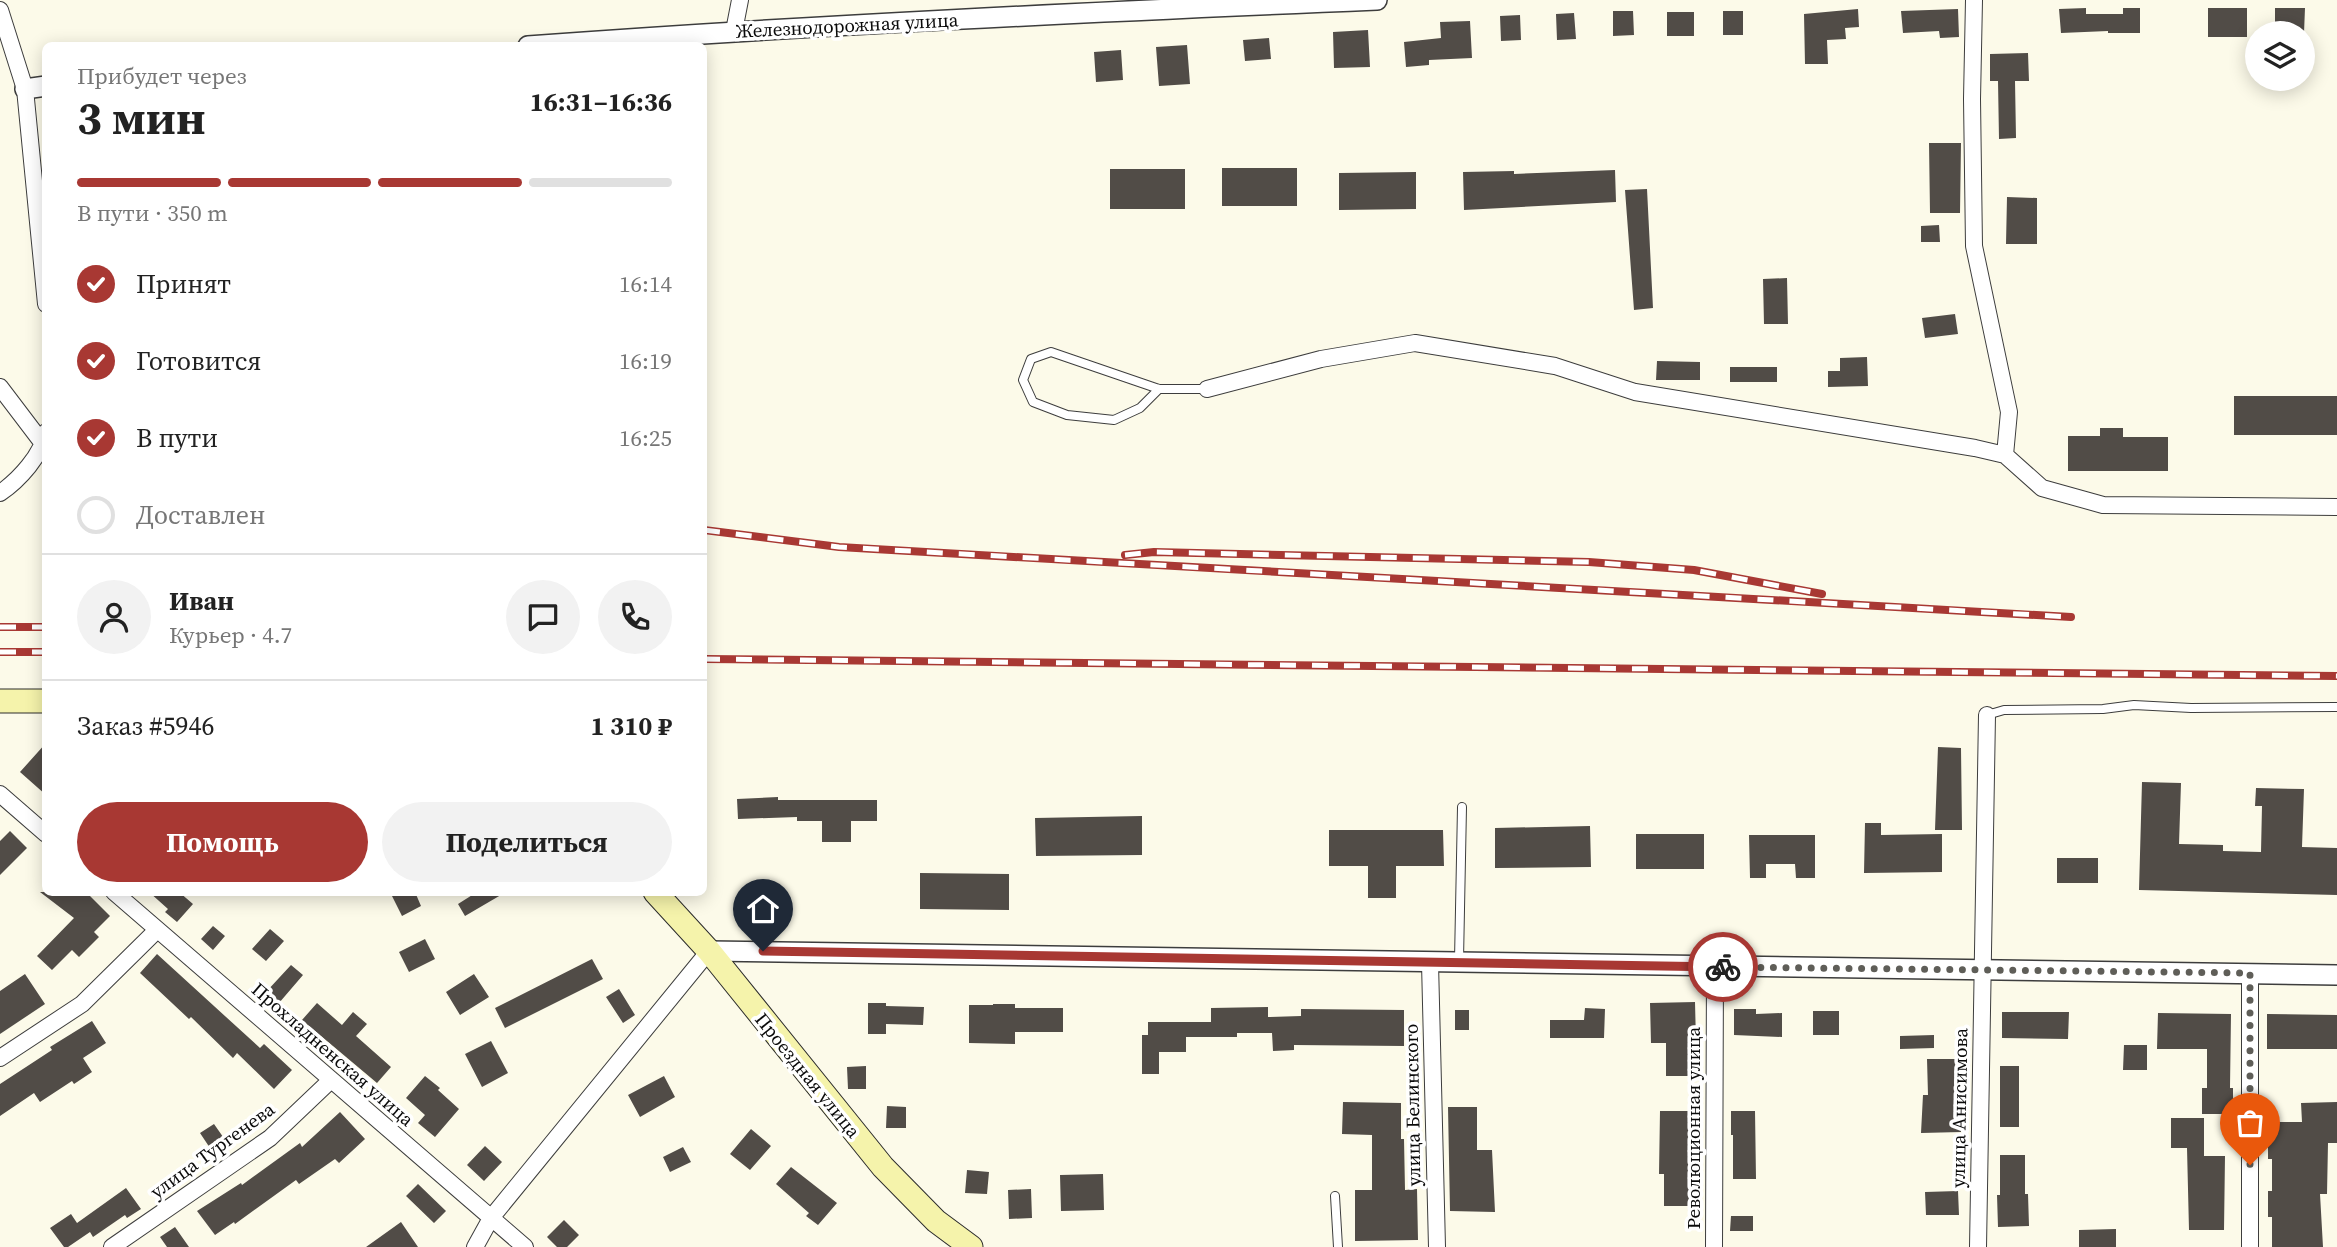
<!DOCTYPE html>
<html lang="ru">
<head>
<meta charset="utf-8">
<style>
	body { margin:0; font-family:"Source Serif 4",serif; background:#f2f2f2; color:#222; height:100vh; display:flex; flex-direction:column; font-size:26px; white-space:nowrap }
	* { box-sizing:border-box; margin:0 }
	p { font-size:23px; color:#767676 }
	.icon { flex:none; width:38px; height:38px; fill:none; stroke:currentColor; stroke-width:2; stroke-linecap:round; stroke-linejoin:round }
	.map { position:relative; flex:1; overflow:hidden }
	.side { position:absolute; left:42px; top:42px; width:665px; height:854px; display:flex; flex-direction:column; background:#fff; border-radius:10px; box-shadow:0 4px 18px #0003 }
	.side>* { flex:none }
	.controls { position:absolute; left:2245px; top:21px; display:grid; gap:14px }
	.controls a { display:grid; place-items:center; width:70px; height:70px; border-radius:50%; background:#fff; box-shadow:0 4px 18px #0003; font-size:35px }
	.pin { position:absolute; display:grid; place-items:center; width:60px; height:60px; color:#fff; margin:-72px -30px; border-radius:50% 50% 50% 0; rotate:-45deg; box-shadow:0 0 7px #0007 }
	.pin .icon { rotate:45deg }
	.courier { position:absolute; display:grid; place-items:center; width:70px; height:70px; margin:-35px; border:5px solid #a83833; border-radius:50%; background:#fff; color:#222; box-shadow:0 2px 9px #0007 }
	.headline em { font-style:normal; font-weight:700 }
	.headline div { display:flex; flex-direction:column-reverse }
	.headline { display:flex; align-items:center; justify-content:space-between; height:119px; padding:0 35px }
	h1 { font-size:46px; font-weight:700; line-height:52px }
	.bar { display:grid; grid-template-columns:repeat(4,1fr); gap:10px 7px; align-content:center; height:84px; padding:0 35px }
	.bar i { height:9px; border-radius:5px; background:#e0e0e0 }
	.bar .current { background:#a83833 }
	.bar p { grid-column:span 4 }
	.line { display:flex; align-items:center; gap:18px; padding:0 35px; border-top:2px solid #e0e0e0 }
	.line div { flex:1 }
	.round { display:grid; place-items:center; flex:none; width:74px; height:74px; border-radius:37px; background:#f2f2f2 }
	ol { padding:0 35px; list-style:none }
	li { display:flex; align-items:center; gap:21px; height:77px }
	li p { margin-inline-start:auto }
	li .icon { padding:7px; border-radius:50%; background:#a83833; color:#fff; stroke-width:4 }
	li:last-child { color:#767676 }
	li i { width:38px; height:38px; border:4px solid #e0e0e0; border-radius:50% }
	.action { display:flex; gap:14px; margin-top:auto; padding:14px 35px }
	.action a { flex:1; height:80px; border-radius:42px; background:#a83833; color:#fff; font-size:28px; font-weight:700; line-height:80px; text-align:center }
	.action a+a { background:#f2f2f2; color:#222 }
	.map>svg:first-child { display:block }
	.building { fill:#514c47 }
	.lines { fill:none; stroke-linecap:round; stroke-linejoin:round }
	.service-casing { stroke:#3d3d3d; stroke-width:10 }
	.minor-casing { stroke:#3d3d3d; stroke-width:18 }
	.tertiary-casing { stroke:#3d3d3d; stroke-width:22 }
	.secondary-casing { stroke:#2c2c2c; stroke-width:25 }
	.service { stroke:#fff; stroke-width:8 }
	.minor { stroke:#fff; stroke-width:16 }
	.tertiary { stroke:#fff; stroke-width:19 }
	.secondary { stroke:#f5f3ab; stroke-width:23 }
	.rail-casing { stroke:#a83833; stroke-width:8 }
	.rail { stroke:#fff; stroke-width:5; stroke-dasharray:16; stroke-linecap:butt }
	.done { stroke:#5f5e58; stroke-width:7; stroke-dasharray:0 12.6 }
	.route { stroke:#a83833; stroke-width:9 }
	.labels { text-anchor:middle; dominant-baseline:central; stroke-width:7; stroke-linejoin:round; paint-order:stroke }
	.street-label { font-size:19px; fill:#0a0a0a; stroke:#fff }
</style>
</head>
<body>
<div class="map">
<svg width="2337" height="1247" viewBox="0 0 2337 1247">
	<rect width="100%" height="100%" fill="#fcfae9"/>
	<!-- building -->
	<path class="building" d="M2086 8V14H2123V8H2140V33H2108V31L2061 33 2059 9Z
		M2208 8H2247V37H2208Z
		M2275 8H2305L2304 33H2275Z
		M1858 9 1859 27 1845 28 1846 39 1827 40 1828 64H1805L1804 14Z
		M1958 9 1959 37 1940 38 1939 31 1903 33 1901 11Z
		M1613 11H1633L1634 35 1613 36Z
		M1723 11H1743V35H1723Z
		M1667 12H1694V36H1667Z
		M1574 13 1576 39 1557 40 1556 14Z
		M1520 15 1521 40 1501 41 1500 16Z
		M1470 21 1472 58 1429 60V65L1406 67 1404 42 1441 38 1440 22Z
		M1368 30 1370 67 1334 68 1333 32Z
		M1269 38 1271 59 1245 61 1243 40Z
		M1187 45 1190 84 1159 86 1156 47Z
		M1121 50 1123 80 1096 82 1094 52Z
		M2028 53 2029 81H2015L2016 138 1999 139 1998 81H1990V54Z
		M1929 143H1961L1960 213H1930Z
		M1222 168H1297V206H1222Z
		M1110 169H1185V209H1110Z
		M1615 170 1616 202 1464 210 1463 172 1514 171V174Z
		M1416 172V209L1339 210V173Z
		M1647 189 1653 308 1634 310 1625 190Z
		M2007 197 2037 198V244H2006Z
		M1939 225 1940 242H1921V226Z
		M1787 278 1788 324H1764L1763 279Z
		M1955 314 1958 334 1925 338 1922 318Z
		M1867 357 1868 386 1828 387V371H1840V358Z
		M1657 361 1700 362V380H1656Z
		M1730 367H1777V382H1730Z
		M2234 396H2337V435H2234Z
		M2100 428H2123V437H2168V471H2068V436H2100Z
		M46 743V795L20 772Z
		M1938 747 1961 748 1962 830H1935Z
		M2142 782 2181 783 2179 844 2223 845V851L2261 852 2262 806H2255L2256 788 2304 789 2302 847 2337 848V895L2139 890Z
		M778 797V800H877V821H851V842H822V821H797V817L738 819 737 799Z
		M1142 816V855L1036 856 1035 818Z
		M1865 823H1881V835L1942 834V872L1864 873Z
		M1590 826 1591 867 1495 868V828Z
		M1329 830H1443L1444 866H1396V898H1368V866H1329Z
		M10 831 27 848 0 875V841Z
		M1636 834H1704V869H1636Z
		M1749 835H1815V878H1796L1795 864H1766V878H1750Z
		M2057 858H2098V883H2057Z
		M920 873 1009 874V910L920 909Z
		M40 892H86L110 916 94 932 99 937 79 957 72 950 52 970 37 956 74 918Z
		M149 892H179L193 904 177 922 165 912 168 909Z
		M390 892H415L421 906 402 916Z
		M477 892H506L465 916 458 904Z
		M213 926 225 936 213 950 201 939Z
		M270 929 284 941 266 961 252 949Z
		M425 939 435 959 409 972 399 952Z
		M157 954 260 1048 264 1044 292 1070 274 1089 237 1053 233 1058 191 1017 189 1019 140 973Z
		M592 959 603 979 505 1028 495 1008Z
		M291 965 303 975 279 1003 266 992Z
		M25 974 45 1004 0 1034V991Z
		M474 974 489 997 460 1015 446 992Z
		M619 989 635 1015 623 1023 606 997Z
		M1695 1002 1696 1042H1691L1692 1076H1666V1043H1651L1650 1003Z
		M317 1003 342 1025 353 1012 367 1024 356 1036 391 1067 377 1083 302 1020Z
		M868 1003H886V1006L924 1007 923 1025 886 1024V1034H868Z
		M993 1004H1015V1008H1063V1032H1015V1044L969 1043V1005H993Z
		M1268 1007V1017L1301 1016V1009L1404 1010V1046L1294 1045V1050L1273 1051 1272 1033H1237V1037H1186V1052H1159V1074H1142V1035H1148V1022H1211V1008Z
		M1585 1008 1605 1009 1604 1038H1550V1020H1584Z
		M1734 1009H1756V1014L1782 1013V1037L1734 1035Z
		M1455 1010H1469V1030H1455Z
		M1813 1011H1839V1035H1813Z
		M2002 1012H2069L2068 1039 2002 1038Z
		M2158 1013 2231 1014 2230 1088H2233V1114H2202V1088H2207V1049H2157Z
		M2267 1014 2337 1015V1049H2267Z
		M92 1021 106 1043 83 1058 92 1072 74 1084 72 1081 40 1102 34 1093 0 1116V1084L52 1050 50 1047Z
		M1934 1035V1048L1900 1049V1036Z
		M491 1041 508 1073 482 1087 465 1054Z
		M2124 1045H2147V1070H2123Z
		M1927 1059H1955L1957 1117H1961V1132L1921 1133 1923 1095H1928Z
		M866 1066V1089H848L847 1067Z
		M2000 1066H2019V1127H2000Z
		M425 1076 440 1088 438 1090 459 1109 435 1137 418 1123 425 1115 406 1098Z
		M664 1076 675 1097 640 1117 628 1095Z
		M1343 1102 1401 1103V1139H1404L1405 1190 1417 1189 1418 1240 1355 1241V1190H1372V1135L1342 1134Z
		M2337 1102V1143H2328L2327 1194H2320L2323 1247H2272V1217H2268V1191H2272V1159H2268V1122H2302L2301 1103Z
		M887 1106 906 1107V1128H886Z
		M1448 1107H1477V1150H1492L1495 1212 1450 1211Z
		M1660 1111H1691V1153H1694V1174H1691V1206H1664V1174H1659Z
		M1731 1111H1755L1756 1179H1733V1135H1731Z
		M340 1112 365 1139 339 1163 335 1159 299 1184 296 1180 235 1224 234 1222 215 1235 197 1211 241 1183 242 1185 300 1143 302 1147Z
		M2171 1118H2204V1156H2225L2224 1230H2189L2187 1148H2171Z
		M214 1124 228 1144 214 1154 200 1133Z
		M751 1129 771 1146 750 1170 730 1154Z
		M485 1146 502 1162 484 1181 467 1165Z
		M683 1147 691 1162 670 1172 663 1157Z
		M2000 1155H2025V1194H2028L2029 1226 1998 1227 1997 1195H2000Z
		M791 1167 837 1203 818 1225 806 1216 809 1213 776 1184Z
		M967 1170 989 1172 987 1194 965 1193Z
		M1103 1174 1104 1210 1061 1211 1060 1175Z
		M418 1184 446 1211 434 1223 406 1196Z
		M126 1188 141 1209 127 1218 125 1215 93 1237 90 1232 68 1247H64L50 1228 71 1214 77 1223Z
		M1031 1189 1032 1218 1009 1219 1008 1190Z
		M1958 1191 1959 1215H1926L1925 1192Z
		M1731 1216H1753V1231H1730Z
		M564 1220 579 1235 567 1247H557L547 1237Z
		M401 1222 418 1247H366Z
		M175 1227 189 1247H167L160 1237Z
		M2116 1229V1247H2079V1230Z"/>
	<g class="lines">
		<!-- service casing -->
		<g class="service-casing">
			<path id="service" d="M1159 389 1140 408 1114 420 1067 415 1033 402 1023 380 1031 359 1051 352 1159 389H1207
				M1987 715 2004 710 2103 709 2134 705 2191 708 2337 707
				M1459 960 1462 807
				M1335 1196 1338 1247"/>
		</g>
		<!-- minor casing -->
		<g class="minor-casing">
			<path id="minor" d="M1974 0 1972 99 1974 246 2009 412 2005 455
				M0 10 25 89 46 304
				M734 31 740 0
				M0 387 44 445
				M1207 389 1321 359 1415 343 1555 366 1635 392 1975 448 2005 455 2042 488 2103 505 2337 507
				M0 493C19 480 42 455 46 432
				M0 794 46 834
				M114 892 525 1247
				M1430 963 1437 1247
				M0 1058 82 1004 157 930
				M112 1247 270 1138 331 1080
				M475 1247 491 1218 709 951
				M1714 1247 1715 967
				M1978 1247 1987 715
				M2250 1247V973"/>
		</g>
		<!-- tertiary casing -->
		<g class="tertiary-casing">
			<path id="tertiary" d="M528 46C811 25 1094 12 1377 0
				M25 89 46 86
				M709 951 2337 975"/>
		</g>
		<!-- secondary casing -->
		<g class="secondary-casing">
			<path id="secondary" d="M0 701H46
				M655 892 709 951 883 1167 936 1221 971 1247"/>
		</g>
		<!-- service -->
		<use href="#service" class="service"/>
		<!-- minor -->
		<use href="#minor" class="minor"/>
		<!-- tertiary -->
		<use href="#tertiary" class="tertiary"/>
		<!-- secondary -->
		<use href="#secondary" class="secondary"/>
		<!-- rail casing -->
		<g class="rail-casing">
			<path id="rail" d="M704 530 839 547 2071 617
				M1125 555 1154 552 1589 562 1694 570 1822 594
				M0 627H46
				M0 652H46
				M704 659 2337 676"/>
		</g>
		<!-- rail -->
		<use href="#rail" class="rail"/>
	</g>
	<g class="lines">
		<!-- done -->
		<path class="done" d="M1723 967 2250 973V1165"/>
		<!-- route -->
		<path class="route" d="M763 951 1723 967"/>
	</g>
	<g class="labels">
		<!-- street labels -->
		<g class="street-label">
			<text transform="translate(847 25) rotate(-3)">Железнодорожная улица</text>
			<text transform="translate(333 1054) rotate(41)">Прохладненская улица</text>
			<text transform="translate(808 1075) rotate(51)">Проездная улица</text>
			<text transform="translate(1412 1105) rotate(-91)">улица Белинского</text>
			<text transform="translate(1959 1108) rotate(-89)">улица Анисимова</text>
			<text transform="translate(1693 1128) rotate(-90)">Революционная улица</text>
			<text transform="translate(212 1150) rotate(-36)">улица Тургенева</text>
		</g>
	</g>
</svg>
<div class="controls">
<a><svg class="icon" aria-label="layers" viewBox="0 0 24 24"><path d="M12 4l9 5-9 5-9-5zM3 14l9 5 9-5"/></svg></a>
</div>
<div class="pin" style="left:2250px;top:1165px;background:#ea580c"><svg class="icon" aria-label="bag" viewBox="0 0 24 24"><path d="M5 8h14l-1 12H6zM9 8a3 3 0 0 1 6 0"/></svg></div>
<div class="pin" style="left:763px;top:951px;background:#1f2937"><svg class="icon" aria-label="home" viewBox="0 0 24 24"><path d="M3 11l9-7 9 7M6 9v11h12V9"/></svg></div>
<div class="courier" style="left:1723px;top:967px"><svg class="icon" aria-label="bike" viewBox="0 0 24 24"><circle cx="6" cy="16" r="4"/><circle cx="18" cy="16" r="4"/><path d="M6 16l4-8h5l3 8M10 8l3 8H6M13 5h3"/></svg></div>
<section class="side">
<div class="headline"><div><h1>3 мин</h1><p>Прибудет через</p></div><em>16:31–16:36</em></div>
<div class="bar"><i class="current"></i><i class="current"></i><i class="current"></i><i></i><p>В пути · 350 m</p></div>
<ol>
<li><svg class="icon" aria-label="check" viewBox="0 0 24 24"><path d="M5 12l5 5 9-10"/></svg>Принят<p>16:14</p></li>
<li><svg class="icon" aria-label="check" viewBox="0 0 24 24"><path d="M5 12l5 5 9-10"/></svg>Готовится<p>16:19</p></li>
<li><svg class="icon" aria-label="check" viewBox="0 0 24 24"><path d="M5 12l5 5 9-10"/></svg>В пути<p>16:25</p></li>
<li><i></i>Доставлен</li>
</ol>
<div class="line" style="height:126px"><a class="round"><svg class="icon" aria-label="person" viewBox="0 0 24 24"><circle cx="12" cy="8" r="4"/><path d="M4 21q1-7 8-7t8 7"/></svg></a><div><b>Иван</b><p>Курьер · 4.7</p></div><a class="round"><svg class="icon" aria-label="chat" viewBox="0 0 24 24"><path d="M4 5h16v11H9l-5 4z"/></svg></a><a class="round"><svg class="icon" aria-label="phone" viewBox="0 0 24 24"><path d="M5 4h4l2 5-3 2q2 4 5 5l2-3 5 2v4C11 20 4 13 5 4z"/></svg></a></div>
<div class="line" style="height:91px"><div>Заказ #5946</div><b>1 310 ₽</b></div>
<div class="action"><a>Помощь</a><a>Поделиться</a></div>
</section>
</div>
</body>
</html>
